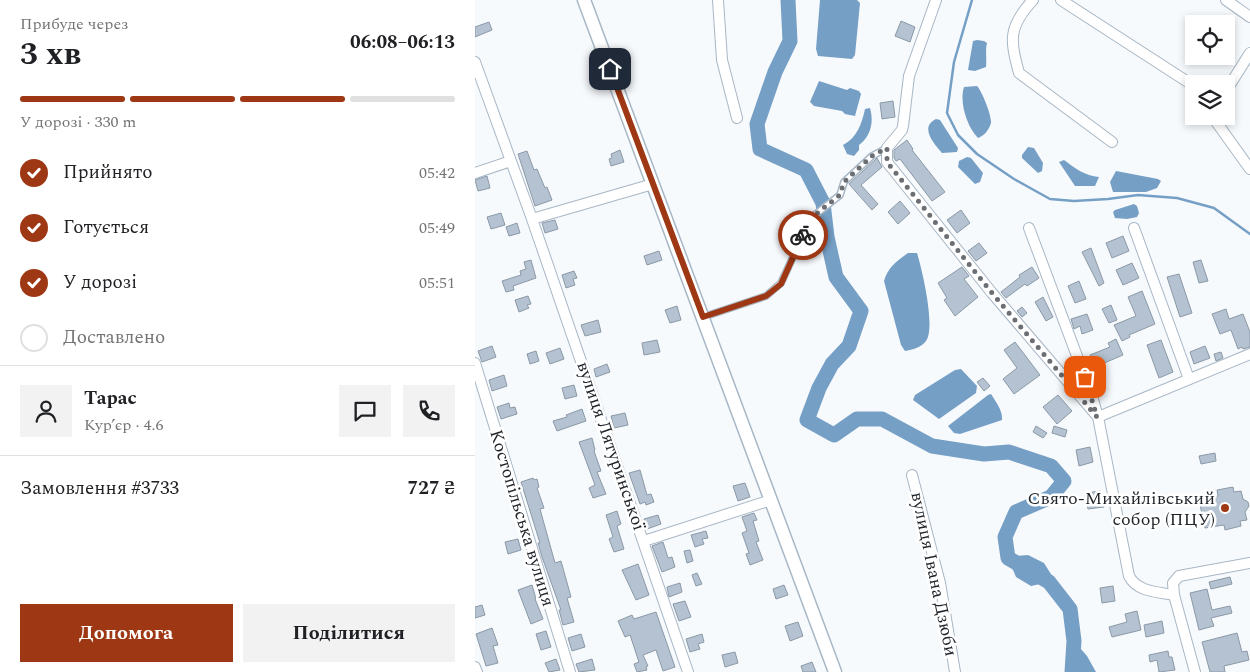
<!DOCTYPE html>
<html lang="uk">
<head>
<meta charset="utf-8">
<style>
	body { margin:0; font-family:Spectral,serif; background:#f2f2f2; color:#202124; height:100vh; display:flex; flex-direction:column; font-size:19px; white-space:nowrap }
	* { box-sizing:border-box; margin:0 }
	p { font-size:16px; color:#757577 }
	.icon { flex:none; width:28px; height:28px; fill:none; stroke:currentColor; stroke-width:2; stroke-linecap:round; stroke-linejoin:round }
	.map { position:relative; flex:1; overflow:hidden }
	.details { display:flex; flex-direction:column; background:#fff; width:475px }
	.details>* { flex:none }
	.tools { position:absolute; left:710px; top:15px; display:grid; gap:10px }
	.tools a { display:grid; place-items:center; width:50px; height:50px; border-radius:0px; background:#fff; box-shadow:0 2px 8px #0003; font-size:25px }
	.pin { position:absolute; display:grid; place-items:center; width:42px; height:42px; color:#fff; margin:-21px; border-radius:10px; box-shadow:0 2px 8px #0006 }
	.courier { position:absolute; display:grid; place-items:center; width:50px; height:50px; margin:-25px; border:4px solid #9e3714; border-radius:50%; background:#fff; color:#222; box-shadow:0 1px 6px #0007 }
	.overview em { font-style:normal; font-weight:700 }
	.overview div { display:flex; flex-direction:column-reverse }
	.overview { display:flex; align-items:center; justify-content:space-between; height:85px; padding:0 20px }
	h1 { font-size:32px; font-weight:700; line-height:38px }
	.bar { display:grid; grid-template-columns:repeat(4,1fr); gap:8px 5px; align-content:center; height:60px; padding:0 20px }
	.bar i { height:6px; border-radius:4px; background:#e0e0e0 }
	.bar .current { background:#9e3714 }
	.bar p { grid-column:span 4 }
	.line { display:flex; align-items:center; gap:12px; padding:0 20px; border-top:1px solid #e0e0e0 }
	.line div { flex:1 }
	.round { display:grid; place-items:center; flex:none; width:52px; height:52px; border-radius:0px; background:#f2f2f2 }
	ol { padding:0 20px; list-style:none }
	li { display:flex; align-items:center; gap:15px; height:55px }
	li p { margin-inline-start:auto }
	li .icon { padding:5px; border-radius:50%; background:#9e3714; color:#fff; stroke-width:4 }
	li:last-child { color:#757577 }
	li i { width:28px; height:28px; border:2px solid #e0e0e0; border-radius:50% }
	.action { display:flex; gap:10px; margin-top:auto; padding:10px 20px }
	.action a { flex:1; height:58px; border-radius:0px; background:#9e3714; color:#fff; font-size:20px; font-weight:700; line-height:58px; text-align:center }
	.action a+a { background:#f2f2f2; color:#202124 }
	main { display:flex; flex:1; min-height:0 }
	.map>svg:first-child { display:block }
	.water { fill:#769fc6 }
	.lines { fill:none; stroke-linecap:round; stroke-linejoin:round }
	.stream { stroke:#769fc6; stroke-width:2.5 }
	.river { stroke:#769fc6; stroke-width:15 }
	.building { fill:#b4c2d1; stroke:#8b99a7 }
	.service-casing { stroke:#a8b7c5; stroke-width:8 }
	.minor-casing { stroke:#a8b7c5; stroke-width:12 }
	.tertiary-casing { stroke:#a8b7c5; stroke-width:15 }
	.service { stroke:#fff; stroke-width:5 }
	.minor { stroke:#fff; stroke-width:10 }
	.tertiary { stroke:#fff; stroke-width:12 }
	.done { stroke:#6b6f74; stroke-width:5; stroke-dasharray:0 9 }
	.route { stroke:#9e3714; stroke-width:6 }
	.poi-dot { fill:#9e3714; stroke:#fff; stroke-width:2 }
	.labels { text-anchor:middle; dominant-baseline:central; stroke-width:5; stroke-linejoin:round; paint-order:stroke }
	.street-label { font-size:18px; fill:#1f242a; stroke:#fff }
	.poi-label { font-size:18px; fill:#1f242a; stroke:#fff; text-anchor:end }
</style>
</head>
<body>
<main>
<section class="details">
<div class="overview"><div><h1>3 хв</h1><p>Прибуде через</p></div><em>06:08–06:13</em></div>
<div class="bar"><i class="current"></i><i class="current"></i><i class="current"></i><i></i><p>У дорозі · 330 m</p></div>
<ol>
<li><svg class="icon" aria-label="check" viewBox="0 0 24 24"><path d="M5 12l5 5 9-10"/></svg>Прийнято<p>05:42</p></li>
<li><svg class="icon" aria-label="check" viewBox="0 0 24 24"><path d="M5 12l5 5 9-10"/></svg>Готується<p>05:49</p></li>
<li><svg class="icon" aria-label="check" viewBox="0 0 24 24"><path d="M5 12l5 5 9-10"/></svg>У дорозі<p>05:51</p></li>
<li><i></i>Доставлено</li>
</ol>
<div class="line" style="height:90px"><a class="round"><svg class="icon" aria-label="person" viewBox="0 0 24 24"><circle cx="12" cy="8" r="4"/><path d="M4 21q1-7 8-7t8 7"/></svg></a><div><b>Тарас</b><p>Кур’єр · 4.6</p></div><a class="round"><svg class="icon" aria-label="chat" viewBox="0 0 24 24"><path d="M4 5h16v11H9l-5 4z"/></svg></a><a class="round"><svg class="icon" aria-label="phone" viewBox="0 0 24 24"><path d="M5 4h4l2 5-3 2q2 4 5 5l2-3 5 2v4C11 20 4 13 5 4z"/></svg></a></div>
<div class="line" style="height:65px"><div>Замовлення #3733</div><b>727 ₴</b></div>
<div class="action"><a>Допомога</a><a>Поділитися</a></div>
</section>
<div class="map">
<svg width="775" height="672" viewBox="0 0 775 672">
	<rect width="100%" height="100%" fill="#f7fafd"/>
	<!-- water -->
	<path class="water" d="M310 0H319L320 33 315 41 310 38Z
		M345 0H382L385 3 380 55 377 59 343 56 341 49Z
		M502 40 509 41 512 43C510 51 512 58 511 67L500 71 493 70 498 41Z
		M344 81 372 90 375 88 384 91 386 94 380 116 370 114 367 111 339 106 335 102Z
		M502 86C507 91 517 116 516 123 514 130 509 136 503 138 492 127 484 102 489 87Z
		M395 108C399 122 396 136 384 145V150L379 156 372 154 368 145C382 138 387 123 390 109Z
		M461 119 465 120 483 148 482 152 467 153C459 144 444 127 461 119Z
		M553 147 559 148 568 163 567 171 563 173 547 158V155Z
		M492 157 496 158 508 173 505 182 500 184 483 167 484 161Z
		M589 160C600 168 610 176 624 177L620 186H600L584 162Z
		M641 171 683 179 686 181 682 188 671 192H638L635 182Z
		M659 204 662 206 664 213 662 217 652 219 640 218 638 212 640 210Z
		M433 253H442C447 269 461 328 451 341 447 347 437 350 430 351L426 345 409 281C413 267 422 261 433 253Z
		M486 369 502 386 501 393 464 419 438 400 440 395 480 370Z
		M516 394C521 402 528 411 527 420L485 434 479 433 473 426 513 395Z
		M553 555 569 563 579 579 574 582 556 586 541 577 533 558C539 555 547 556 553 555Z
		M599 641 612 656 621 672H595L594 660Z"/>
	<g class="lines">
		<!-- stream -->
		<path class="stream" d="M497 0 479 62 472 113 483 135 502 154 539 179 575 199 599 201 633 199 663 195 702 198 739 208 775 234"/>
		<!-- river -->
		<path class="river" d="M313 0 315 41 300 72 282 124 285 149 331 170 348 203 352 237 361 277 386 311 374 346 357 364 344 388 332 420 359 435 382 419H407L457 446 509 454 534 452 576 466 589 481 576 497 541 512 530 537 533 558 574 582 595 609 599 641 597 672"/>
	</g>
	<!-- building -->
	<path class="building" d="M426 21 440 27 435 42 420 36Z
		M14 22 17 30 0 37V27Z
		M418 101 420 117 407 119 405 103Z
		M432 140 438 149 437 150 470 192 457 201 425 159 421 161 419 158V150Z
		M145 150 149 162 136 166 134 159 137 158 136 154Z
		M52 151 59 170 62 169 70 188 72 187 77 200 60 206 43 154Z
		M402 158 407 167 386 185 403 204 397 210 374 184Z
		M12 176 15 188 3 191 0 180Z
		M425 201 435 213 423 224 413 212Z
		M486 210 495 223 482 233 472 220Z
		M26 213 30 225 16 229 12 217Z
		M80 220 83 229 70 233 67 223Z
		M42 223 45 233 34 236 31 227Z
		M648 236 654 251 637 258 631 243Z
		M504 243 512 253 501 261 493 251Z
		M616 248 629 283 624 286 607 252Z
		M184 251 187 260 172 265 169 256Z
		M56 260 61 278 38 286 39 290 31 292 27 281 46 275 45 271 51 269 49 262Z
		M726 260 733 281 724 283 718 262Z
		M657 263 664 278 648 285 641 270Z
		M487 267 494 276 489 279 503 297 480 316 469 300 472 298 463 283Z
		M557 267 564 278 552 286 550 284 531 298 526 292 545 277 544 275Z
		M99 271 102 278 98 279 100 285 91 288 87 275Z
		M704 274 717 313 705 317 692 277Z
		M604 281 611 299 600 303 593 286Z
		M667 291 680 324 654 335 655 337 647 341 639 325 661 316 653 297Z
		M53 296 56 304 52 305 54 308 44 312 40 300Z
		M568 297 578 317 571 321 560 302Z
		M636 305 642 320 634 323 627 309Z
		M202 306 206 320 195 323 190 310Z
		M547 307 552 313 547 317 542 311Z
		M751 309 754 319 768 314 775 332V347L768 349 767 347 763 349 756 330 745 334 737 314Z
		M612 314 618 330 607 334 605 326 599 329 596 319Z
		M123 320 126 332 110 336 106 325Z
		M641 339 648 355 620 367 615 355 635 347 633 343Z
		M182 340 185 352 169 355 167 343Z
		M686 340 698 372 684 378 672 345Z
		M540 342 565 375 539 394 528 379 542 368 529 350Z
		M17 346 21 357 7 362 3 351Z
		M730 346 735 358 719 364 715 352Z
		M85 348 89 359 75 364 71 353Z
		M61 351 64 361 55 364 52 354Z
		M746 352 748 358 741 361 739 354Z
		M132 364 135 372 121 377 119 369Z
		M29 375 32 386 17 391 14 380Z
		M508 378 515 386 509 391 502 382Z
		M99 385 102 396 90 399 87 388Z
		M583 395 597 411 582 424 568 407Z
		M34 403 35 408 40 407 42 414 26 419 22 407Z
		M107 409 111 421 82 431 78 421 92 417 91 415Z
		M150 413 153 425 139 428 136 416Z
		M561 426 572 433 568 438 558 432Z
		M579 426 592 430 590 437 577 433Z
		M117 438 120 450 119 451 126 471 122 472 131 494 118 498 114 488 120 485 104 442Z
		M615 447 618 462 604 466 601 450Z
		M740 453 741 461 726 464 724 456Z
		M165 470 172 495 176 494 179 502 171 505 170 502 165 504 154 473Z
		M58 478 59 480 62 479 64 487 62 488 69 508 65 509 80 563 86 561 96 597 92 598 99 622 88 625 84 610H86L67 557 63 543H65L46 482Z
		M270 483 275 497 263 501 258 486Z
		M758 487 759 492 766 491 768 499 773 502 774 506 770 512 772 520 765 521 766 526 750 530 749 525 730 528 724 500 743 496 742 490Z
		M626 491 629 507 613 509 610 493Z
		M142 511 146 524 142 526 149 549 139 552 134 539 138 537 131 515Z
		M279 513 282 520 278 521 284 541 281 542 288 560 275 565 271 554 274 553 267 533 272 531 267 517Z
		M183 515 186 524 172 529 169 519Z
		M231 531 233 538 227 539 229 544 220 547 216 535Z
		M43 539 46 550 33 554 30 542Z
		M188 542 193 558 197 557 200 567 187 572 177 546Z
		M215 550 218 561 212 563 209 551Z
		M163 564 174 595 161 600 147 570Z
		M222 573 227 584 221 586 217 575Z
		M755 577 757 584 736 589 734 582Z
		M205 583 207 592 194 597 192 587Z
		M57 585 61 599H60L68 619 56 624 43 590Z
		M309 585 313 595 301 599 298 589Z
		M638 586 640 601 627 603 625 588Z
		M732 589 737 610 755 606 757 613 736 618 739 626 724 630 715 593Z
		M210 601 216 617 204 621 198 604Z
		M7 605 10 615 0 618V607Z
		M662 611 666 630 637 637 634 627 652 622 650 614Z
		M181 612 200 667 188 671 181 650 168 655 173 666 171 667 172 670 162 672 159 664 164 662 155 635 150 637 143 621 157 615 159 619Z
		M687 621 689 633 671 637 669 625Z
		M323 622 328 636 315 641 310 626Z
		M17 628 23 645 18 646 23 663 11 666 1 634Z
		M71 631 76 647 66 650 61 634Z
		M762 633 767 652 772 651 774 660 749 666 750 672H735L727 642Z
		M106 634 110 647 97 651 93 638Z
		M227 634 229 642 223 644 225 649 215 652 211 639Z
		M693 651 694 657H697L700 670 684 672 682 660 675 662 674 655Z
		M260 652 263 663 250 667 247 655Z
		M81 659 85 670 74 672 70 663Z
		M117 659 120 670 104 672 101 664Z
		M337 662 341 672H328L326 666Z"/>
	<g class="lines">
		<!-- service casing -->
		<g class="service-casing">
			<path id="service" d="M228 317 291 296 306 283 336 218 365 195 369 182 397 156 412 148"/>
		</g>
		<!-- minor casing -->
		<g class="minor-casing">
			<path id="minor" d="M243 0 247 60 262 118
				M461 0 434 76 428 126 427 130 412 148V162L517 293 623 417 654 576C662 592 683 592 699 595L720 672
				M558 0C533 27 535 40 544 73L637 142
				M586 0 719 86
				M751 0 775 17
				M0 62 57 219 213 672
				M751 91 775 53
				M737 116 775 169
				M0 173 36 161
				M57 219 178 184
				M554 228 617 396 623 417 775 354
				M659 228 714 379
				M0 363 95 672
				M437 475 465 583 480 672
				M169 541 296 500
				M699 595 698 583 704 576 775 563
				M0 667 2 672"/>
		</g>
		<!-- tertiary casing -->
		<g class="tertiary-casing">
			<path id="tertiary" d="M109 0 360 672"/>
		</g>
		<!-- service -->
		<use href="#service" class="service"/>
		<!-- minor -->
		<use href="#minor" class="minor"/>
		<!-- tertiary -->
		<use href="#tertiary" class="tertiary"/>
	</g>
	<g class="lines">
		<!-- done -->
		<path class="done" d="M328 235 336 218 365 195 369 182 397 156 412 148V162L517 293 622 417 610 377"/>
		<!-- route -->
		<path class="route" d="M135 69 228 317 291 296 306 284 328 235"/>
	</g>
	<!-- markers -->
	<circle class="poi-dot" cx="750" cy="508" r="5"/>
	<g class="labels">
		<!-- street labels -->
		<g class="street-label">
			<text transform="translate(136 446) rotate(71)">вулиця Лятуринської</text>
			<text transform="translate(47 518) rotate(73)">Костопільська вулиця</text>
			<text transform="translate(459 574) rotate(78)">вулиця Івана Дзюби</text>
		</g>
		<!-- poi labels -->
		<g class="poi-label">
			<text x="740" y="498">Свято-Михайлівський<tspan x="740" dy="21">собор (ПЦУ)</tspan></text>
		</g>
	</g>
</svg>
<div class="tools">
<a><svg class="icon" aria-label="locate" viewBox="0 0 24 24"><circle cx="12" cy="12" r="6"/><path d="M12 2v4M12 18v4M2 12h4M18 12h4"/></svg></a>
<a><svg class="icon" aria-label="layers" viewBox="0 0 24 24"><path d="M12 4l9 5-9 5-9-5zM3 14l9 5 9-5"/></svg></a>
</div>
<div class="pin" style="left:610px;top:377px;background:#ea580c"><svg class="icon" aria-label="bag" viewBox="0 0 24 24"><path d="M5 8h14l-1 12H6zM9 8a3 3 0 0 1 6 0"/></svg></div>
<div class="pin" style="left:135px;top:69px;background:#1f2937"><svg class="icon" aria-label="home" viewBox="0 0 24 24"><path d="M3 11l9-7 9 7M6 9v11h12V9"/></svg></div>
<div class="courier" style="left:328px;top:235px"><svg class="icon" aria-label="bike" viewBox="0 0 24 24"><circle cx="6" cy="16" r="4"/><circle cx="18" cy="16" r="4"/><path d="M6 16l4-8h5l3 8M10 8l3 8H6M13 5h3"/></svg></div>
</div>
</main>
</body>
</html>
